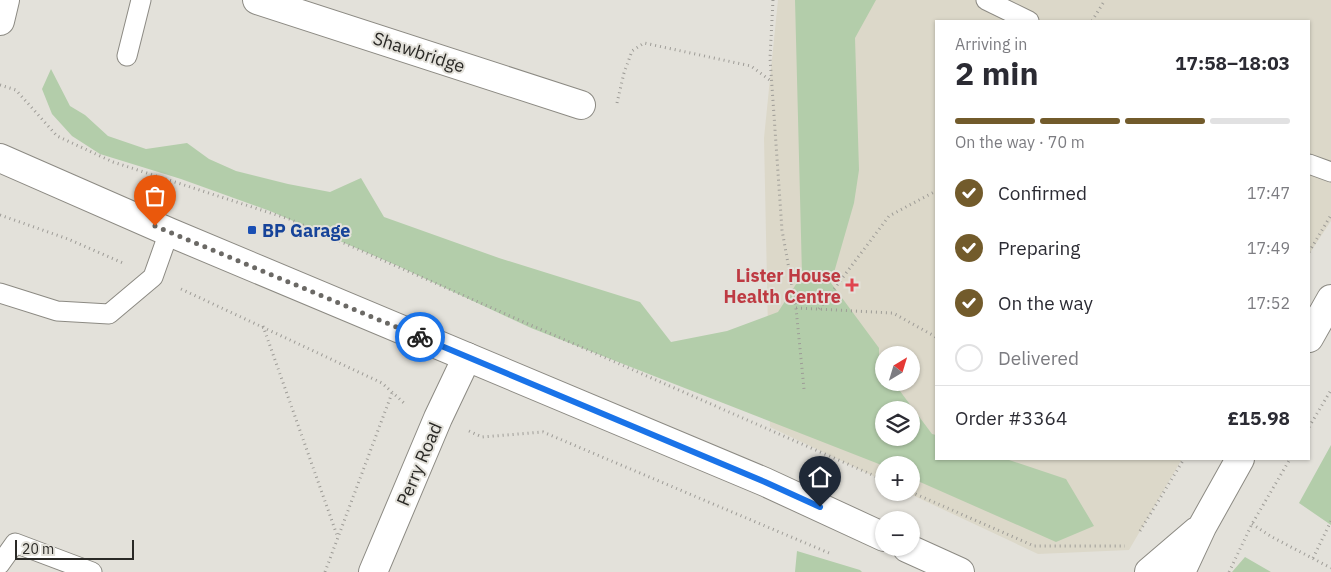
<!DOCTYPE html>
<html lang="en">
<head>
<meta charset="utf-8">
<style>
	body { margin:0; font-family:"IBM Plex Sans",sans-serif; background:#f2f2f3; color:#2b2b33; height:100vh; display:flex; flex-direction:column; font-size:19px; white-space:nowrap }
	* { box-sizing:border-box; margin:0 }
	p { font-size:16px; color:#7c7c81 }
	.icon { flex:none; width:28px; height:28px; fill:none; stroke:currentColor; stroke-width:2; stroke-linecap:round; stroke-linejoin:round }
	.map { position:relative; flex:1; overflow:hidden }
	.panel { position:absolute; left:935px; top:20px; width:375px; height:440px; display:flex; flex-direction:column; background:#fff; border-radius:0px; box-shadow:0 1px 4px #0004 }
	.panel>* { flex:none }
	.needle { width:32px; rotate:38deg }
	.tools { position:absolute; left:875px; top:346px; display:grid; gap:10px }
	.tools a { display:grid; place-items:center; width:45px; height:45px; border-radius:50%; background:#fff; box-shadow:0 1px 4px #0004; font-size:25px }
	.scale { position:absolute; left:15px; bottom:12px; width:119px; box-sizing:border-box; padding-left:5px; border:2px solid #2a2926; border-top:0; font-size:14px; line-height:18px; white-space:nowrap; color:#2a2926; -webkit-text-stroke:4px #e3e1da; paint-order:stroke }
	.pin { position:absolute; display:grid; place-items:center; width:42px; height:42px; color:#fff; margin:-51px -21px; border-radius:50% 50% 50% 0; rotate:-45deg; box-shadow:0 0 5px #0007 }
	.pin .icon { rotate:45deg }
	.courier { position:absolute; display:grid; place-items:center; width:50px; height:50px; margin:-25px; border:4px solid #1a73e8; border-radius:50%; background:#fff; color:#222; box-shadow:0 1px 6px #0007 }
	.summary em { font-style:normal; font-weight:800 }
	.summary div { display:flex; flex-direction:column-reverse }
	.summary { display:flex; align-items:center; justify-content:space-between; height:85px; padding:0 20px }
	h1 { font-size:32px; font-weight:800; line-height:38px }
	.bar { display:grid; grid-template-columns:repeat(4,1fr); gap:8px 5px; align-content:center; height:60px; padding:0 20px }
	.bar i { height:6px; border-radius:4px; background:#e1e1e2 }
	.bar .on { background:#725b2b }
	.bar p { grid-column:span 4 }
	.line { display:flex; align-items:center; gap:12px; padding:0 20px; border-top:1px solid #e1e1e2 }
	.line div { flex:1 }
	ol { padding:0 20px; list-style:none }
	li { display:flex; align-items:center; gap:15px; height:55px }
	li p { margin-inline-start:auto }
	li .icon { padding:5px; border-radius:50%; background:#725b2b; color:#fff; stroke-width:4 }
	li:last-child { color:#7c7c81 }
	li i { width:28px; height:28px; border:2px solid #e1e1e2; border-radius:50% }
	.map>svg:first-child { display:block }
	.built { fill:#dcd8c9; fill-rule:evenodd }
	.green { fill:#b3cdaa; fill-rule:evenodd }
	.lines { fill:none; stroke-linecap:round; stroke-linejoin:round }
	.service-casing { stroke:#8c8a83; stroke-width:21 }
	.minor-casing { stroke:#8c8a83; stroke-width:30 }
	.tertiary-casing { stroke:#8c8a83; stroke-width:30 }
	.primary-casing { stroke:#8c8a83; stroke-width:30 }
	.path { stroke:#9e9c97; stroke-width:3; stroke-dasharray:1 4; stroke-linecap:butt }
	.service { stroke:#fff; stroke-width:19 }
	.minor { stroke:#fff; stroke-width:28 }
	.tertiary { stroke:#fff; stroke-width:28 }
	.primary { stroke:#fff; stroke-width:28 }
	.done { stroke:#6b6965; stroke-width:5; stroke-dasharray:0 9 }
	.route { stroke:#1a73e8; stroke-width:6 }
	.transit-dot { fill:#1a4fb4; stroke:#e3e1da; stroke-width:2 }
	.health-dot { fill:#e0444e; stroke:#e3e1da; stroke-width:2 }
	.labels { text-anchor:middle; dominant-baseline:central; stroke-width:4; stroke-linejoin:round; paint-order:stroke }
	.street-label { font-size:18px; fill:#2a2926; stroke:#e3e1da }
	.transit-label { font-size:18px; font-weight:bold; fill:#164399; stroke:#e3e1da; text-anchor:start }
	.health-label { font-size:18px; font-weight:bold; fill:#be3a42; stroke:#e3e1da; text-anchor:end }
</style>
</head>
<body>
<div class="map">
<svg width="1331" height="572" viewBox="0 0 1331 572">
	<rect width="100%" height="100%" fill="#e3e1da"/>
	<!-- built -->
	<path class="built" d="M778 0H1331V221L1309 254V21H936V459H1182L1129 550 1038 554 908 493 911 492V465H884V481L770 427 764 138ZM884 355H911V382H884ZM884 410H911V438H884Z"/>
	<!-- green -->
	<path class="green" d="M795 0H876L855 38 859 170 854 203 831 283 879 348V363L884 369V382L894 383 932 434 936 435V459H1006L1066 479 1094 526 1056 542 911 478V465L884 466 531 328 398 266 270 211 181 179 100 154 72 136 52 114 42 89 51 69 70 106 85 115 108 136 146 149 187 143 209 159 236 171 288 184 330 192 361 178 384 217 499 258 640 302 671 342 727 331 778 312 802 275ZM884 410H911V438H884Z
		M1331 445V525L1299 503Z
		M797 551 860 570 862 572H795Z
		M1245 557 1271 572H1232Z"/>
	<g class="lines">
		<!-- service casing -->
		<g class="service-casing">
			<path id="service" d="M986 0 1029 21
				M127 56 141 0
				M1309 164 1331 172
				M0 293 57 311 109 314 153 277 169 232
				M0 564 15 543 92 572"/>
		</g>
		<!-- minor casing -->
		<g class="minor-casing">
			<path id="minor" d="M257 0 581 105
				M0 21 5 0
				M373 572 438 418 467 357"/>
		</g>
		<!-- tertiary casing -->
		<g class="tertiary-casing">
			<path id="tertiary" d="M1309 338 1331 299
				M1149 572 1197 531
				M1181 572 1202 527 1240 459"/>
		</g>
		<!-- primary casing -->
		<g class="primary-casing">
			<path id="primary" d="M0 158 169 232 765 482 884 537
				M907 548 960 572"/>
		</g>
		<!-- path -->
		<path class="path" d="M773 0 770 58 782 230 796 308 804 389
			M1092 21 1105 0
			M0 85 16 90 57 136 113 162 289 219 884 480
			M617 103 624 73 632 51 644 43 751 66 771 81
			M0 215 68 239 123 263
			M1309 252 1331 215
			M181 289 382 383 405 404
			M796 308 893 313 936 337
			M819 309 889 216 936 191
			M263 326 338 538
			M1309 427 1331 390
			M469 431 482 437 543 432 829 553
			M911 492 1034 546H1125
			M1252 524 1272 537 1331 568
			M1140 531 1184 459
			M1313 558 1331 521
			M325 572 392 393
			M1229 572 1252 524 1290 459"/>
		<!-- service -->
		<use href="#service" class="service"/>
		<!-- minor -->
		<use href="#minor" class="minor"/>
		<!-- tertiary -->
		<use href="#tertiary" class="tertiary"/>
		<!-- primary -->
		<use href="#primary" class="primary"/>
	</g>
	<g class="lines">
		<!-- done -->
		<path class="done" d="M155 226 420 337"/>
		<!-- route -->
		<path class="route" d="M420 337 765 482 820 507"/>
	</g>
	<!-- markers -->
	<rect class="transit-dot" x="247" y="225" width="10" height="10" rx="2.5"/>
	<path class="health-dot" d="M849.5 277.5h5v5h5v5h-5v5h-5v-5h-5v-5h5z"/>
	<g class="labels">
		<!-- street labels -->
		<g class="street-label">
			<text transform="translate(419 52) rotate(18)">Shawbridge</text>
			<text transform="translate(419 464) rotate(-67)">Perry Road</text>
		</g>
		<!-- transit labels -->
		<g class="transit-label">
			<text x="262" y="230">BP Garage</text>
		</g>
		<!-- health labels -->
		<g class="health-label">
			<text x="841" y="275">Lister House<tspan x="841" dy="21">Health Centre</tspan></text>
		</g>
	</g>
</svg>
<div class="tools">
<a><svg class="needle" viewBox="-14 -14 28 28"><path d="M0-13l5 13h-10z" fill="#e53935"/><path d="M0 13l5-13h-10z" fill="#7c7c81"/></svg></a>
<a><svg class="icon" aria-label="layers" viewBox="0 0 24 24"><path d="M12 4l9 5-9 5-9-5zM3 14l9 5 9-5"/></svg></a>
<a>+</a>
<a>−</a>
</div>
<div class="scale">20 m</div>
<div class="pin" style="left:155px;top:226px;background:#ea580c"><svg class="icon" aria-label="bag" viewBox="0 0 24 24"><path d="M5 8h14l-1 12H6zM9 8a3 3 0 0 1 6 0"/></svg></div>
<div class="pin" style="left:820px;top:507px;background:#1f2937"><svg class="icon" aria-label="home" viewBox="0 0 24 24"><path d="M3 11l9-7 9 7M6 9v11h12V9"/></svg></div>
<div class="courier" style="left:420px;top:337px"><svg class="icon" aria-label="bike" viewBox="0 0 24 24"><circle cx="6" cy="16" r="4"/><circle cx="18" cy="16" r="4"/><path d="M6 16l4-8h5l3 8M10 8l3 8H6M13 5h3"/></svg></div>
<section class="panel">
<div class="summary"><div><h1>2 min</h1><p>Arriving in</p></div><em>17:58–18:03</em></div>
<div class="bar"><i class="on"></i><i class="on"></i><i class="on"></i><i></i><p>On the way · 70 m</p></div>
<ol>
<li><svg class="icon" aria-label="check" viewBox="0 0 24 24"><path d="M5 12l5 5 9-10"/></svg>Confirmed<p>17:47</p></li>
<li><svg class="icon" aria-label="check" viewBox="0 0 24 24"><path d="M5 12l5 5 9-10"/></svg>Preparing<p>17:49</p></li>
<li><svg class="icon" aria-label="check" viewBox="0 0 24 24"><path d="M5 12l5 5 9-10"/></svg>On the way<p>17:52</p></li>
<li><i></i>Delivered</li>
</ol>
<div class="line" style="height:65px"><div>Order #3364</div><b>£15.98</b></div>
</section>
</div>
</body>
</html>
